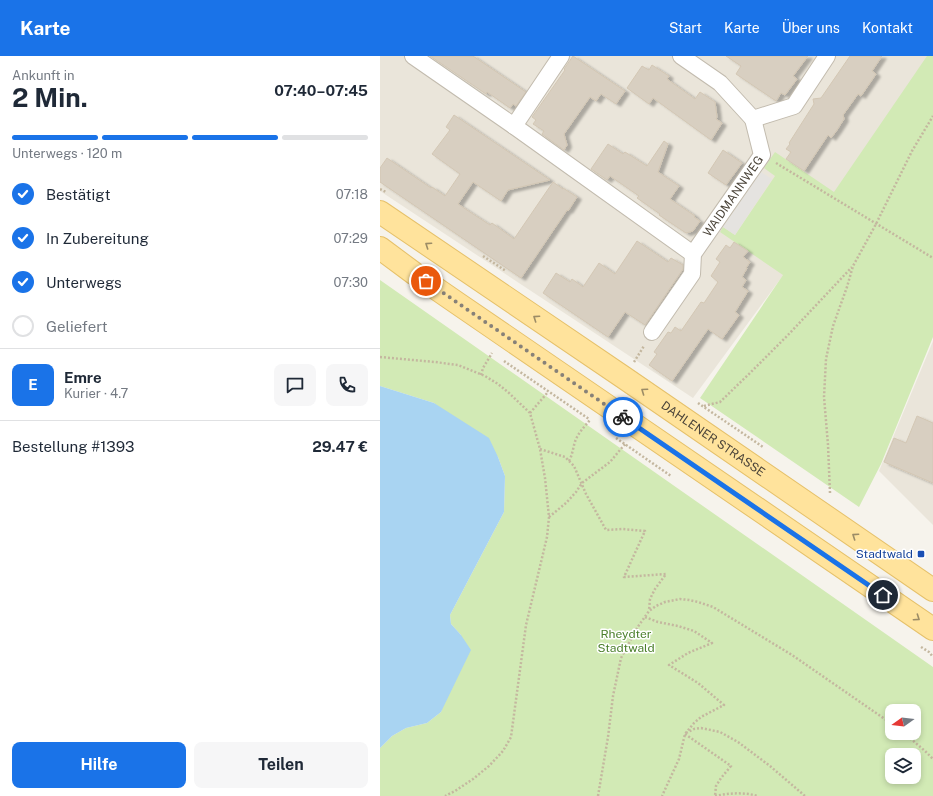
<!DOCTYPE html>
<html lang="de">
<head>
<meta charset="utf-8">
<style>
	body { margin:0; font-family:"Public Sans",sans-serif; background:#f6f6f7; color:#1f2937; height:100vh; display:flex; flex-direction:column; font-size:15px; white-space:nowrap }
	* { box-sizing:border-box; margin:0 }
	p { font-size:13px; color:#747a83 }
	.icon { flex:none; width:22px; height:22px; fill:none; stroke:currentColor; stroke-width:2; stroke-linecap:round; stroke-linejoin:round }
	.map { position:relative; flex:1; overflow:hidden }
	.details { display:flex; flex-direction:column; background:#fff; width:380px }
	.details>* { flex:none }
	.needle { width:26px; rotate:256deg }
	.fabs { position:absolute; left:505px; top:648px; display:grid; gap:8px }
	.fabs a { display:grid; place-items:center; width:36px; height:36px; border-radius:8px; background:#fff; box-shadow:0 2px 6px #0003; font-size:20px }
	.pin { position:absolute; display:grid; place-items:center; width:34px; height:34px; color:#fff; margin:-17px; border:2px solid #fff; border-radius:50%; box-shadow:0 1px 4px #0007 }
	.courier { position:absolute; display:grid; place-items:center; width:40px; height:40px; margin:-20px; border:3px solid #1a73e8; border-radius:50%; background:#fff; color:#222; box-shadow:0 1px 5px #0007 }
	.summary em { font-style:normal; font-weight:700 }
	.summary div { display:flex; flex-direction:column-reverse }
	.summary { display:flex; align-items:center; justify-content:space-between; height:68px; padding:0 12px }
	h1 { font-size:26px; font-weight:700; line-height:30px }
	.bar { display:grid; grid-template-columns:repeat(4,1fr); gap:6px 4px; align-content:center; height:48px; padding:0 12px }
	.bar i { height:5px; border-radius:3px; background:#e0e1e3 }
	.bar .selected { background:#1a73e8 }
	.bar p { grid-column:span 4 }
	.line { display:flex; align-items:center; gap:10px; padding:0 12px; border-top:1px solid #e0e1e3 }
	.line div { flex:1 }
	.round { display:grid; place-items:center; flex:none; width:42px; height:42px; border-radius:8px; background:#f6f6f7 }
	ol { padding:0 12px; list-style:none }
	li { display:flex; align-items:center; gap:12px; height:44px }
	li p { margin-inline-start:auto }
	li .icon { padding:4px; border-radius:50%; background:#1a73e8; color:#fff; stroke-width:4 }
	li:last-child { color:#747a83 }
	li i { width:22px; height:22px; border:2px solid #e0e1e3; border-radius:50% }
	.cta { display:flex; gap:8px; margin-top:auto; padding:8px 12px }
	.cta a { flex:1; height:46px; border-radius:8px; background:#1a73e8; color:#fff; font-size:16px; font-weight:700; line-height:46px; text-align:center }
	.cta a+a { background:#f6f6f7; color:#1f2937 }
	header { display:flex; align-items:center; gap:24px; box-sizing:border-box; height:56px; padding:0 20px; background:#1a73e8; color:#fff }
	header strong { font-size:19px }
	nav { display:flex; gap:22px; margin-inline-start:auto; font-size:14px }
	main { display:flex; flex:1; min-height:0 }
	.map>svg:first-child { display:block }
	.residential { fill:#eae5da }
	.green { fill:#d2eab5; fill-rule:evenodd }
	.parking { fill:#e5e3e0 }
	.water { fill:#a9d4f2 }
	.building { fill:#d8cfc1; stroke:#d3c7b4; filter:url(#shadow) }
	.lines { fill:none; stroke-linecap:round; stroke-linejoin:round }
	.minor-casing { stroke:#c2bbae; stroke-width:18 }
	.primary-casing { stroke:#e6c16a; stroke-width:24 }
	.path { stroke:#c4b79f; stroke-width:2.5; stroke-dasharray:2 2; stroke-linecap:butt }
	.minor { stroke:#fff; stroke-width:16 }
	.primary { stroke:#ffe39c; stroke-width:22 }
	.oneway { stroke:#9c8c66 }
	.done { stroke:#878178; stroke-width:4; stroke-dasharray:0 7.2 }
	.route { stroke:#1a73e8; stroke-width:5 }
	.transit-dot { fill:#1a4fb4; stroke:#fff; stroke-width:1.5 }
	.labels { text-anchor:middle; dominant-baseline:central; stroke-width:3; stroke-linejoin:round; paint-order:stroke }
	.street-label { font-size:12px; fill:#4b4439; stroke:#fff }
	.transit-label { font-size:12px; fill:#164399; stroke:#fff; text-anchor:end }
	.park-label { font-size:12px; fill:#4a7f2a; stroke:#fff }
</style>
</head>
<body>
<header>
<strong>Karte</strong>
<nav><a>Start</a><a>Karte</a><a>Über uns</a><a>Kontakt</a></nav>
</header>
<main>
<section class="details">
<div class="summary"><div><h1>2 Min.</h1><p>Ankunft in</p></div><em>07:40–07:45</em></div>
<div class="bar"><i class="selected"></i><i class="selected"></i><i class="selected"></i><i></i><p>Unterwegs · 120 m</p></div>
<ol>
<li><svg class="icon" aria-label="check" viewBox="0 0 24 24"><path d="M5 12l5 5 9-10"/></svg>Bestätigt<p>07:18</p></li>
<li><svg class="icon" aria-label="check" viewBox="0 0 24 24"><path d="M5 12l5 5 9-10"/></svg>In Zubereitung<p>07:29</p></li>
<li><svg class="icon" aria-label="check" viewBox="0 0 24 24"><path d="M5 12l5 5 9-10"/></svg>Unterwegs<p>07:30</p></li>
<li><i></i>Geliefert</li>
</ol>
<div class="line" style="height:72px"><b class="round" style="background:#1a73e8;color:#fff">E</b><div><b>Emre</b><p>Kurier · 4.7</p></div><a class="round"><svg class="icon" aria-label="chat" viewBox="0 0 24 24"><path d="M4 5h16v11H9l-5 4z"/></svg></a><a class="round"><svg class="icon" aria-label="phone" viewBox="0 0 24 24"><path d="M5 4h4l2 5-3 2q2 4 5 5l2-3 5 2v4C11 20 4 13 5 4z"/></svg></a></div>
<div class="line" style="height:52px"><div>Bestellung #1393</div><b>29.47 €</b></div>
<div class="cta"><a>Hilfe</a><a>Teilen</a></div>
</section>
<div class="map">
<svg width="553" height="740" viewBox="0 0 553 740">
	<defs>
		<filter id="shadow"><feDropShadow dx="4.5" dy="2.5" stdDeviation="1" flood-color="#0004"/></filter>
	</defs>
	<rect width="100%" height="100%" fill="#f6f3ec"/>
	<!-- residential -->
	<path class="residential" d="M0 0H553L404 218 313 342 0 135Z
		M553 285V469L499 415Z"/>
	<!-- green -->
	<path class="green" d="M547 0H553V281L501 408 479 451 320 342 403 219 340 176 343 171 355 179 395 120 384 112 395 96 454 136Z
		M0 224 553 611V740H0V692L12 680 26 672 47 667 61 656 81 579 71 568 70 559 124 456 125 420 118 401 54 347 0 330ZM512 655H534V677H512ZM512 699H534V721H512Z"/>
	<!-- parking -->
	<path class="parking" d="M381 116 392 123 355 179 343 171Z"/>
	<!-- water -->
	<path class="water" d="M0 330 54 347 109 382 118 401 125 420 124 456 70 559 71 568 81 579 91 594 61 656 47 667 26 672 12 680 0 692Z"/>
	<!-- building -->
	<path class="building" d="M50 0H93L146 36 136 50 133 48 130 52 107 36 106 38Z
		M193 0 245 35 236 48 221 38 216 45 210 41 184 78 187 89 184 94 162 78 164 75 153 68 156 64 152 61 185 14 184 13Z
		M346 0H428L413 20 417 23 405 39 401 37 396 45 356 18 361 10Z
		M470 0H502L492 15 496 18 481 40 478 38 463 59 464 63 457 74 451 82 448 79 424 115 406 103 411 96 406 93 410 88 409 87 434 48 433 43 441 42Z
		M272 9 289 20 287 23 315 43 320 36 335 46 337 61 336 63 342 67 331 84 273 42 269 48 247 32 262 10 269 14Z
		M74 59 170 124 128 134 121 145 93 126 78 148 93 158 110 169 112 167 134 183 173 126 183 133V132L197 141 188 155 187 154 141 222 0 126V112L7 102 51 132 52 131 65 140 80 118 52 98 70 74 66 71Z
		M284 85 288 88 278 116 299 130 290 143 315 160 314 161 320 165 313 175 306 177 279 159 280 158 257 142 259 140 230 120 227 124 211 113 228 88 243 98 245 96 267 110Z
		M343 94 362 107 346 129 328 117Z
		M257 185 288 206 291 202 303 209V213L265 269 245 256 228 281 163 237 176 217 190 226 192 223 203 231 219 207 235 218Z
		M354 186 368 195 363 201 370 206 366 212H367L362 221 366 224 362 231 368 235 355 256 359 259 342 283 328 273 292 325 269 309 277 298 274 296 288 276 291 277 295 271 301 275 321 246 324 247 338 226 331 220 340 206 336 203 346 189 350 192Z
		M537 360 553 367V427L504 406 514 382 526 387Z"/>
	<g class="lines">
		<!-- minor casing -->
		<g class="minor-casing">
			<g id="minor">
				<path d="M33 0 134 70 313 198"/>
				<path d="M301 0 340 27 373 63"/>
				<path d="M134 70 181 0"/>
				<path id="s1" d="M272 276 312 218 313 198 382 99 373 63 414 50 447 0"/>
			</g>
		</g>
		<!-- primary casing -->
		<g class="primary-casing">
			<g id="primary">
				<path id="s2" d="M0 156 243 321 553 534"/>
				<path d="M0 192 35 218 77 247 553 573"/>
			</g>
		</g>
		<!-- path -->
		<path class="path" d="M396 107 553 202
			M0 133 6 136
			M103 200 126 215
			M0 301 55 306 78 309 105 320 118 328 129 337 150 357 160 393 165 422 169 461 167 481 146 569 131 681 123 695 109 710 93 723 75 735 65 740
			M124 305 209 363
			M254 306 264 290
			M101 319 103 312 112 297
			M318 347 383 391
			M324 350 340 346 370 317 408 279 472 211
			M150 357 168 336
			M236 382 291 420
			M160 393 185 401 194 410 206 438 226 474 242 473 265 475 244 521 286 518 275 533 270 543 269 554
			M189 405C193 398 193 390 196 383 200 375 205 370 210 364
			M450 437 448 389 444 341 446 303 453 270 467 231 473 210 496 168 532 95 553 60
			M169 461 186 447 196 436 202 427 230 406 245 388
			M265 561 278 566 298 570 314 575 332 587 308 597 289 609 318 627 344 649 321 661 314 667 305 678 299 703 282 740
			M541 591 549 596 553 601
			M306 677 314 673 321 672 340 676 358 686 390 710 425 740
			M524 677 545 695 553 703
			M305 678 351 710 341 722 336 730 335 740
			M218 740 228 681 233 640 241 602 257 572 269 555 276 550 285 546 300 543 309 544 318 546 333 551 412 599 512 668
			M335 740C349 737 364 736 378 740"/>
		<!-- minor -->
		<use href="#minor" class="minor"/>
		<!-- primary -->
		<use href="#primary" class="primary"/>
	</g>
	<!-- one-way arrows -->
	<defs><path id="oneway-chevron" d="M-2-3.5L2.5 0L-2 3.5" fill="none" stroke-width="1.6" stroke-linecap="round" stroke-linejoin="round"/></defs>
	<g class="oneway">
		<use href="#oneway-chevron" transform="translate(48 189) rotate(-146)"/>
		<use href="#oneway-chevron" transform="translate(156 262) rotate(-146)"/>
		<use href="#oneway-chevron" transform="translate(264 335) rotate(-145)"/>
		<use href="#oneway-chevron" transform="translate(475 480) rotate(-146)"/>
		<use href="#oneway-chevron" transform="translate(537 562) rotate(34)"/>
	</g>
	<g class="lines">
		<!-- done -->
		<path class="done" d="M46 225 243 361"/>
		<!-- route -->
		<path class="route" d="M243 361 503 539"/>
	</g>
	<!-- markers -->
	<rect class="transit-dot" x="537" y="494" width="8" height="8" rx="2"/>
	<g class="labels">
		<!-- street labels -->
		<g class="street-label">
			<text stroke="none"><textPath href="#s1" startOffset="161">WAIDMANNWEG</textPath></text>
			<text stroke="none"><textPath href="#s2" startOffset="403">DAHLENER STRASSE</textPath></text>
		</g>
		<!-- transit labels -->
		<g class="transit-label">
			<text x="533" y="498">Stadtwald</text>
		</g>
		<!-- park labels -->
		<g class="park-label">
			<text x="246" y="578">Rheydter<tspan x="246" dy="14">Stadtwald</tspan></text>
		</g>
	</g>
</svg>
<div class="fabs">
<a><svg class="needle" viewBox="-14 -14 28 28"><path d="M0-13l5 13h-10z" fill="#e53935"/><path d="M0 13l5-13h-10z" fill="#747a83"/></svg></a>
<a><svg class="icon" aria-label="layers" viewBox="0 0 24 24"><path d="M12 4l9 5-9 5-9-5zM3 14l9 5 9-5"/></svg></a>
</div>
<div class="pin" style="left:46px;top:225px;background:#ea580c"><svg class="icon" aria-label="bag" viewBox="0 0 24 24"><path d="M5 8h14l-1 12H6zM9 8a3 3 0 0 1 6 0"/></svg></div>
<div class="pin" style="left:503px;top:539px;background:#1f2937"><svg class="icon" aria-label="home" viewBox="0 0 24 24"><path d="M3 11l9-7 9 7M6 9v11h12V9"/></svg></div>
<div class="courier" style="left:243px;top:361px"><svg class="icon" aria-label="bike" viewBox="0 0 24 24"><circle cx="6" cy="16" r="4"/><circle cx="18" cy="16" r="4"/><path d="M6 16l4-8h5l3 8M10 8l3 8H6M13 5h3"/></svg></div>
</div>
</main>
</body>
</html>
